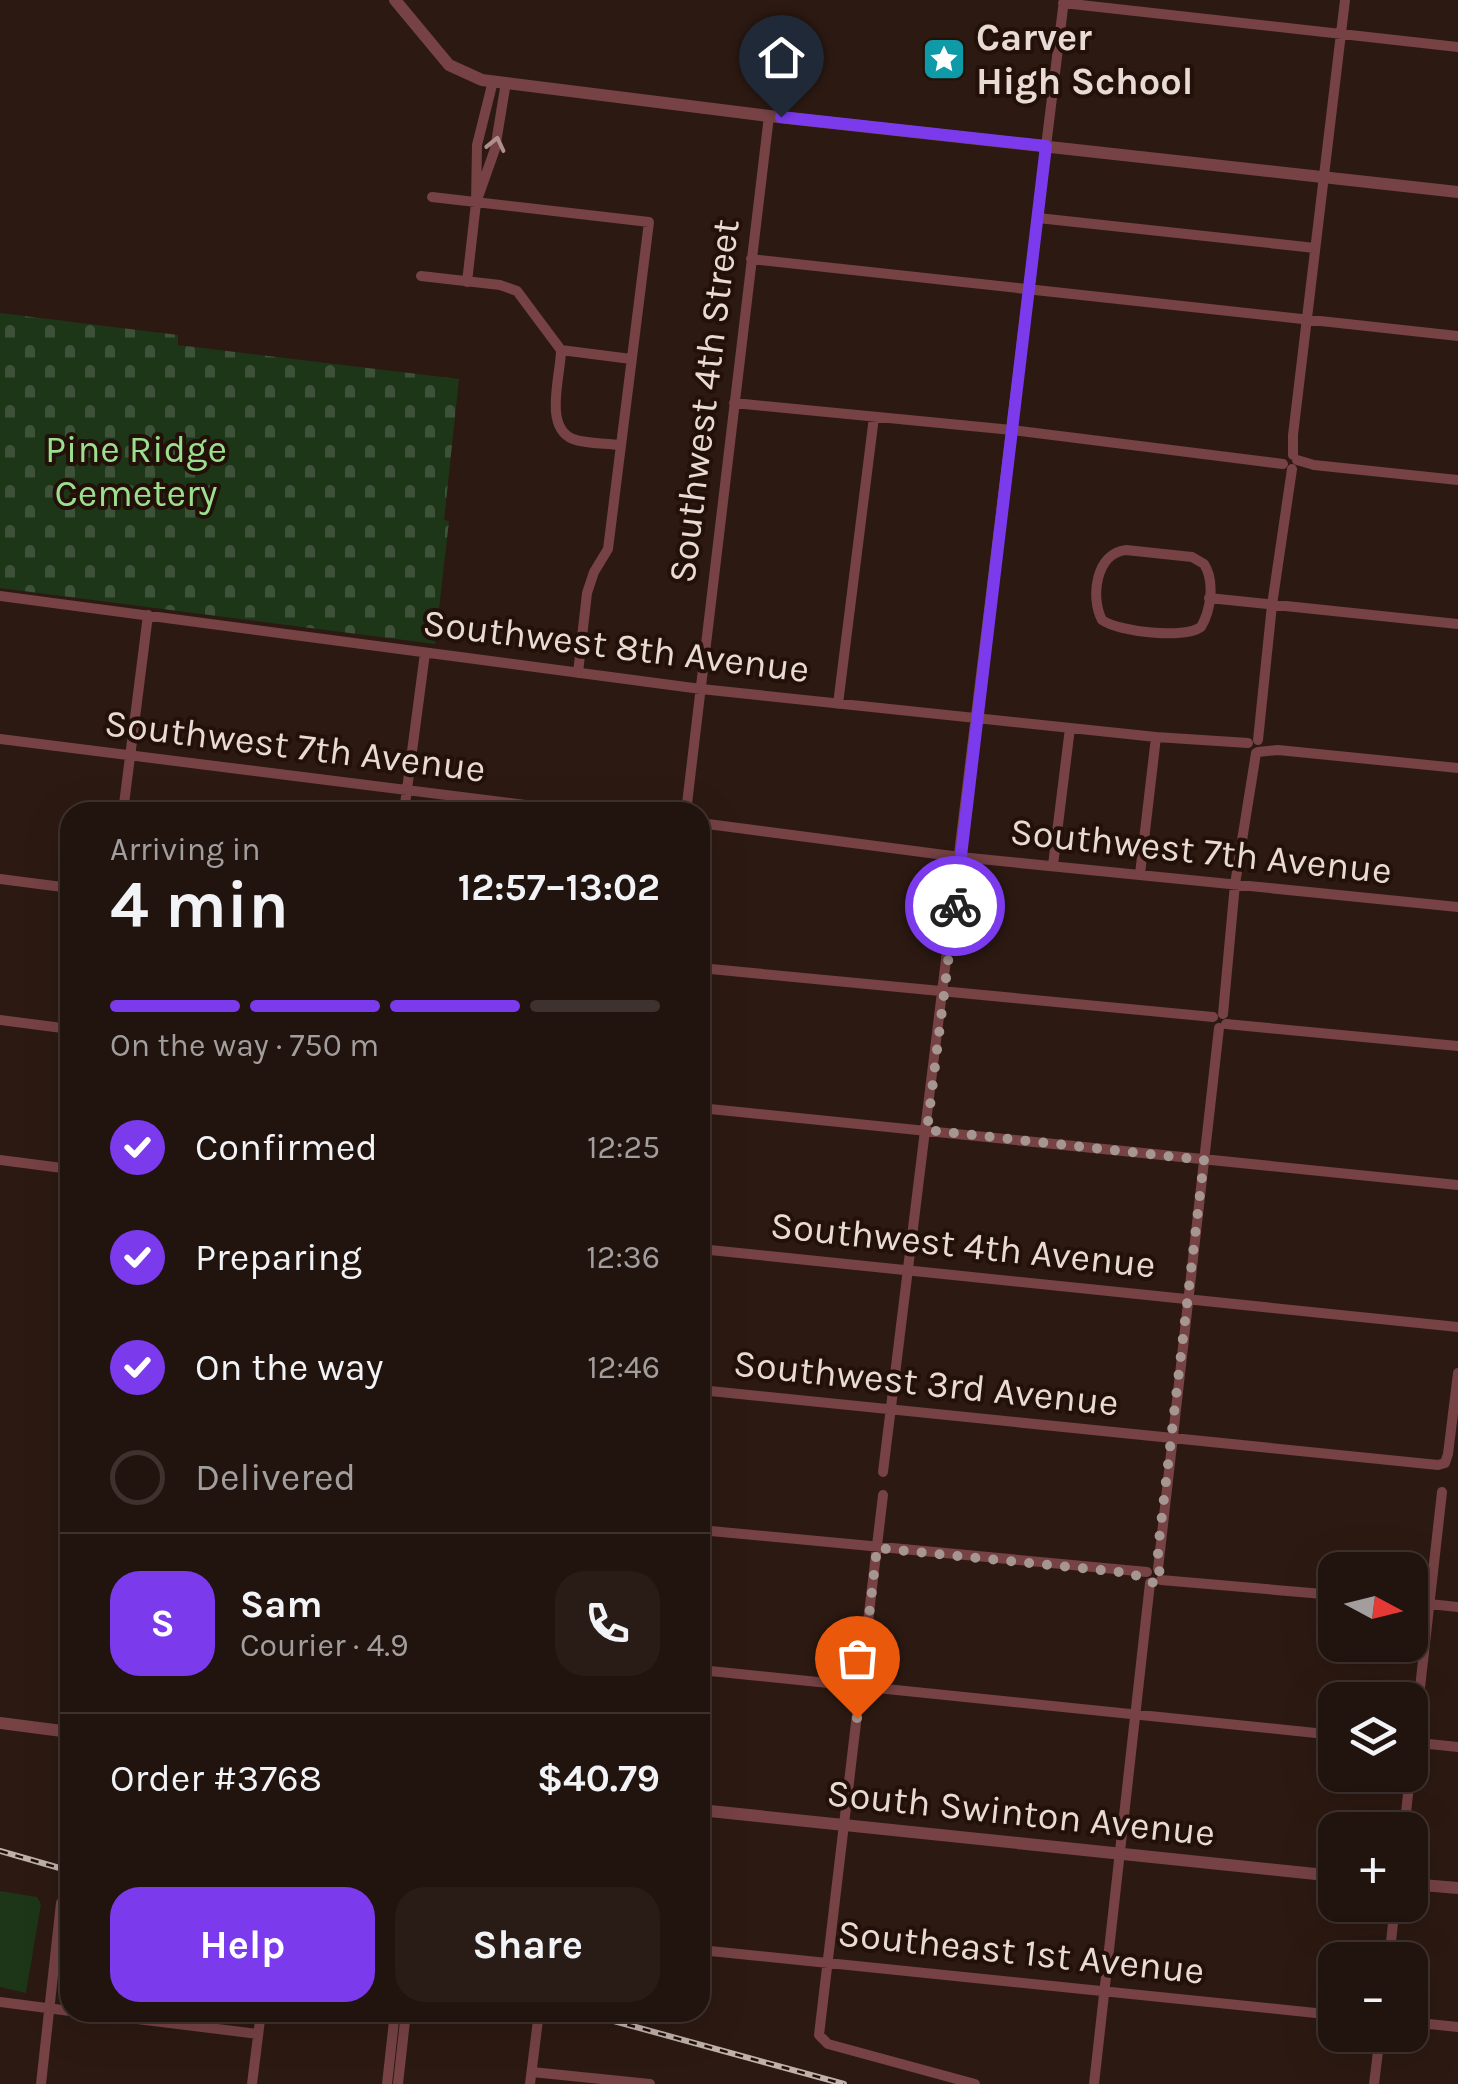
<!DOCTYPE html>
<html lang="en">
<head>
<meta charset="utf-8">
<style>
	body { margin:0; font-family:Karla,sans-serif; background:#291c17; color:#f1f3f6; height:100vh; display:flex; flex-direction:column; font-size:38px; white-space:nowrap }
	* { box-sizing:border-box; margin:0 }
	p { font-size:32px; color:#a29e9e }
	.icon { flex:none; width:55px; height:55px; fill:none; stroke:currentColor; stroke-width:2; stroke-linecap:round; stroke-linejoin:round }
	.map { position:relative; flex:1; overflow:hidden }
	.side { position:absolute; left:60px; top:802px; width:650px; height:1220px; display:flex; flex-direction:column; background:#21130e; border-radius:30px; box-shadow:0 10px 40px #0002,0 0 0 2px #3e322e }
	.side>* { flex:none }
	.needle { width:65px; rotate:97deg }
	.controls { position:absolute; left:1318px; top:1552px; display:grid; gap:20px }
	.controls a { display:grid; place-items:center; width:110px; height:110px; border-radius:20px; background:#21130e; box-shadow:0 10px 40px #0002,0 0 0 2px #3e322e; font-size:50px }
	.pin { position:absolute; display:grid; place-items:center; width:85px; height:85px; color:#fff; margin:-102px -42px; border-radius:50% 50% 50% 0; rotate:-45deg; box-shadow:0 0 10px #0007 }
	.pin .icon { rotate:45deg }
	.courier { position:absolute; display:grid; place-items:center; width:100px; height:100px; margin:-50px; border:8px solid #7c3aed; border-radius:50%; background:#fff; color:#222; box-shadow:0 2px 12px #0007 }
	.overview em { font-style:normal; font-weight:700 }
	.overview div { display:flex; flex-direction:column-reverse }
	.overview { display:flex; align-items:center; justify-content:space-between; height:170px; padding:0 50px }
	h1 { font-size:65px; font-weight:700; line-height:75px }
	.bar { display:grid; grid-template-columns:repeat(4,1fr); gap:15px 10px; align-content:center; height:120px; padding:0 50px }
	.bar i { height:12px; border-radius:8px; background:#3e322e }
	.bar .current { background:#7c3aed }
	.bar p { grid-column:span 4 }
	.line { display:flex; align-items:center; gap:25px; padding:0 50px; border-top:2px solid #3e322e }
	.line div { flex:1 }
	.round { display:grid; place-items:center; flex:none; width:105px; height:105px; border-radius:30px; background:#291c17 }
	ol { padding:0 50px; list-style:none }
	li { display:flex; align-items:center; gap:30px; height:110px }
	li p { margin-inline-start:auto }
	li .icon { padding:10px; border-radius:50%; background:#7c3aed; color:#fff; stroke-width:4 }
	li:last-child { color:#a29e9e }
	li i { width:55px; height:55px; border:5px solid #3e322e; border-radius:50% }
	.action { display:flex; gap:20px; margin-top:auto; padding:20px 50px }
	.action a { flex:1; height:115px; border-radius:30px; background:#7c3aed; color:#fff; font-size:40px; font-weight:700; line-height:115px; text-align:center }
	.action a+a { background:#291c17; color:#f1f3f6 }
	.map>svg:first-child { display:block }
	.grass { fill:#1d3618 }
	.cemetery { fill:url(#cemetery-stones) }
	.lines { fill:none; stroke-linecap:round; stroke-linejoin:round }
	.minor { stroke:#764244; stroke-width:10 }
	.tertiary { stroke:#764244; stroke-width:12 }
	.rail-casing { stroke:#bfb0aa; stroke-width:6 }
	.rail { stroke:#221009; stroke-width:2.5; stroke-dasharray:8; stroke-linecap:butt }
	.oneway { stroke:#af8e8c }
	.done { stroke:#a69691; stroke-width:10; stroke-dasharray:0 18 }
	.route { stroke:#7c3aed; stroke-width:12 }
	.labels { text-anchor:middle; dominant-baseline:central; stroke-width:8; stroke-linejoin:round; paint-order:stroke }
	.poi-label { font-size:38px; font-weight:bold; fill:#e8dad5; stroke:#221009; text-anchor:start }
	.street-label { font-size:38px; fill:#e8dad5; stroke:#221009 }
	.park-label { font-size:38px; fill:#9ce08f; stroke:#221009 }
</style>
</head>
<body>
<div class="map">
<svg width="1458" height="2084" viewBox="0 0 1458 2084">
	<defs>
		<pattern id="cemetery-stones" width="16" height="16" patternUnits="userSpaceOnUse" patternTransform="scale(2.5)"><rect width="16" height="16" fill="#1d3618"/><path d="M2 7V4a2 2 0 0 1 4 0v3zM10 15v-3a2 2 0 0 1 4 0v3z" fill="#3e5239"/></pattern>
	</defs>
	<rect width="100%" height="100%" fill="#2c1912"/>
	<!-- grass -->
	<path class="grass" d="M0 1891 37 1897 41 1904 26 1993 0 1987Z"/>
	<!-- cemetery -->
	<path class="cemetery" d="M0 313 178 335V345L459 379 444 520 449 521 435 644 0 588Z"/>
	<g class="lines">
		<!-- minor -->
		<path class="minor" d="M1063 3 1458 47
			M432 197 649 222 608 549 594 572 587 593 578 673
			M478 197 495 149 506 82
			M1038 218 1315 248
			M751 259 1458 336
			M421 276 500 285 517 291 561 350C561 375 543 427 573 439 586 444 605 443 620 445
			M467 282 476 203 477 145 493 81
			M561 350 631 359
			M734 403 1012 430 1283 464
			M1293 455V435L1345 0
			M1297 460 1314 465 1458 480
			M1126 550 1192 557 1204 564C1215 581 1211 610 1201 627 1184 639 1119 632 1102 620 1090 597 1096 553 1126 550Z
			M0 596 701 689 1156 737 1248 743
			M1209 598 1458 624
			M838 704 874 417
			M0 739 582 812
			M1258 740 1272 605 1292 469
			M1258 752 1278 750 1458 768
			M123 812 148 615
			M404 812 425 653
			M686 812 769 116
			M700 823 960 857 1458 907
			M1053 865 1070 728
			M1140 874 1156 737
			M0 879 70 888
			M700 968 1213 1017
			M1223 1014 1235 884 1256 753
			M0 1020 70 1029
			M1226 1024 1458 1046
			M700 1108 1458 1185
			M0 1160 70 1169
			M700 1249 1458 1327
			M700 1390 1438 1465 1445 1463 1448 1454 1458 1373
			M883 1472 1064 0
			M883 1495 819 2035 828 2044 975 2084
			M700 1530 1147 1572
			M1158 1569 1219 1028
			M1161 1580 1335 1595
			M1410 1602 1458 1607
			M700 1670 1335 1735
			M1410 1742 1458 1747
			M1404 1830 1442 1492
			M700 1950 1335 2015
			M1389 1960 1395 1905
			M0 2002 70 2011
			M81 2012 258 2034
			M1410 2022 1458 2027
			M532 2072 650 2084
			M41 2084 61 1903
			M252 2084 261 2012
			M387 2084 395 2012
			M398 2084 406 2012
			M530 2084 539 2012
			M1094 2084 1150 1583
			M1374 2084 1380 2035"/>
		<!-- tertiary -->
		<path class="tertiary" d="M395 0 449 65 482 80 769 116 1458 192
			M0 1723 70 1732
			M700 1810 1335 1876
			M1410 1884 1458 1888"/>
		<!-- rail casing -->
		<g class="rail-casing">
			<path id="rail" d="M0 1851 70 1871
				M581 2012 844 2084"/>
		</g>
		<!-- rail -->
		<use href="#rail" class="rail"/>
	</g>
	<!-- one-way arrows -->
	<defs><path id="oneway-chevron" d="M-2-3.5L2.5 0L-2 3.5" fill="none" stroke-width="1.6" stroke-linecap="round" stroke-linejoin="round" transform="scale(2.5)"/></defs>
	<use class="oneway" href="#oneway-chevron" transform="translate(496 144) rotate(-77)"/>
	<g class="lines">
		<!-- done -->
		<path class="done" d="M857 1718 877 1548 1130 1573 1156 1584 1161 1574 1158 1569V1549L1204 1160 927 1130 955 906"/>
		<!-- route -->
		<path class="route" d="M781 117 1046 146 955 906"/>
	</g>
	<!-- icons -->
	<defs>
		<g id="sight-square" transform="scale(2.25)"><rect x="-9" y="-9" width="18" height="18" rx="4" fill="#0f9aa8" stroke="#221009"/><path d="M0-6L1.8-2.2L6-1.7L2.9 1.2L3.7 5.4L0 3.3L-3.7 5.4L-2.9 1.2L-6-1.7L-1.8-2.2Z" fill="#fff"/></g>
	</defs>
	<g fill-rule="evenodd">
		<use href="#sight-square" x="944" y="59"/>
	</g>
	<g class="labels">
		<!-- poi labels -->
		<g class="poi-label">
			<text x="976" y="37">Carver<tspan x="976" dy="44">High School</tspan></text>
		</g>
		<!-- street labels -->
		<g class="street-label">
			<text transform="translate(704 401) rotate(-83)">Southwest 4th Street</text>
			<text transform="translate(616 646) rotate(7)">Southwest 8th Avenue</text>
			<text transform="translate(295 746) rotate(7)">Southwest 7th Avenue</text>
			<text transform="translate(1201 851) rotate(6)">Southwest 7th Avenue</text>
			<text transform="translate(963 1245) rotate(6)">Southwest 4th Avenue</text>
			<text transform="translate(926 1383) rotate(6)">Southwest 3rd Avenue</text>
			<text transform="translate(1021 1813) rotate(6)">South Swinton Avenue</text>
			<text transform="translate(1021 1952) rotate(6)">Southeast 1st Avenue</text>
		</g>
		<!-- park labels -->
		<g class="park-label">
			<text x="136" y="449">Pine Ridge<tspan x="136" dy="44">Cemetery</tspan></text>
		</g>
	</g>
</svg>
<div class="controls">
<a><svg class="needle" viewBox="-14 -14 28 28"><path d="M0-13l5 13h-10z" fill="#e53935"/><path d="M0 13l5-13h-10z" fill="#a29e9e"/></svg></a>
<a><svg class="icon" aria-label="layers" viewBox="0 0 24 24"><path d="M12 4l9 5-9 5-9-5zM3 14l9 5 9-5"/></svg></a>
<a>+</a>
<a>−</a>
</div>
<div class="pin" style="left:857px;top:1718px;background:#ea580c"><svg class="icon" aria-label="bag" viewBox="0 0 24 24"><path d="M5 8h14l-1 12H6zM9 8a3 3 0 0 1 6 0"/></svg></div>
<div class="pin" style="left:781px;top:117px;background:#1f2937"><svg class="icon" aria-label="home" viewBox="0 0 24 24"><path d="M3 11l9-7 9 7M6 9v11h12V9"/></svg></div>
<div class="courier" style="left:955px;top:906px"><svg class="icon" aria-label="bike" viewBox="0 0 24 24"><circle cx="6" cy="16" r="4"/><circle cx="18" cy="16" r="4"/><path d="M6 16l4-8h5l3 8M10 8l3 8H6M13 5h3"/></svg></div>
<section class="side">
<div class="overview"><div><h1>4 min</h1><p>Arriving in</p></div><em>12:57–13:02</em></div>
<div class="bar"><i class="current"></i><i class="current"></i><i class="current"></i><i></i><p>On the way · 750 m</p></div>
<ol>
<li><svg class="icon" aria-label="check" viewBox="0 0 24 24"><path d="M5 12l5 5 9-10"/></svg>Confirmed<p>12:25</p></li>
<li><svg class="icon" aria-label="check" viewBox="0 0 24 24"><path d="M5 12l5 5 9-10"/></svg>Preparing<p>12:36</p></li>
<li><svg class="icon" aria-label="check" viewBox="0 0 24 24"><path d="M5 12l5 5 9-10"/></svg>On the way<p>12:46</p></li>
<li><i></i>Delivered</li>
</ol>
<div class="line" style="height:180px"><b class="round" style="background:#7c3aed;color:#fff">S</b><div><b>Sam</b><p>Courier · 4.9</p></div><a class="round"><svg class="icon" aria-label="phone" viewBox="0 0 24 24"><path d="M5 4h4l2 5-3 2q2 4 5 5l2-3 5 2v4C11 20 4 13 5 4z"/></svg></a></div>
<div class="line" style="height:130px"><div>Order #3768</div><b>$40.79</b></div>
<div class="action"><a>Help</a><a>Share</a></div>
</section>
</div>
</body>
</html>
